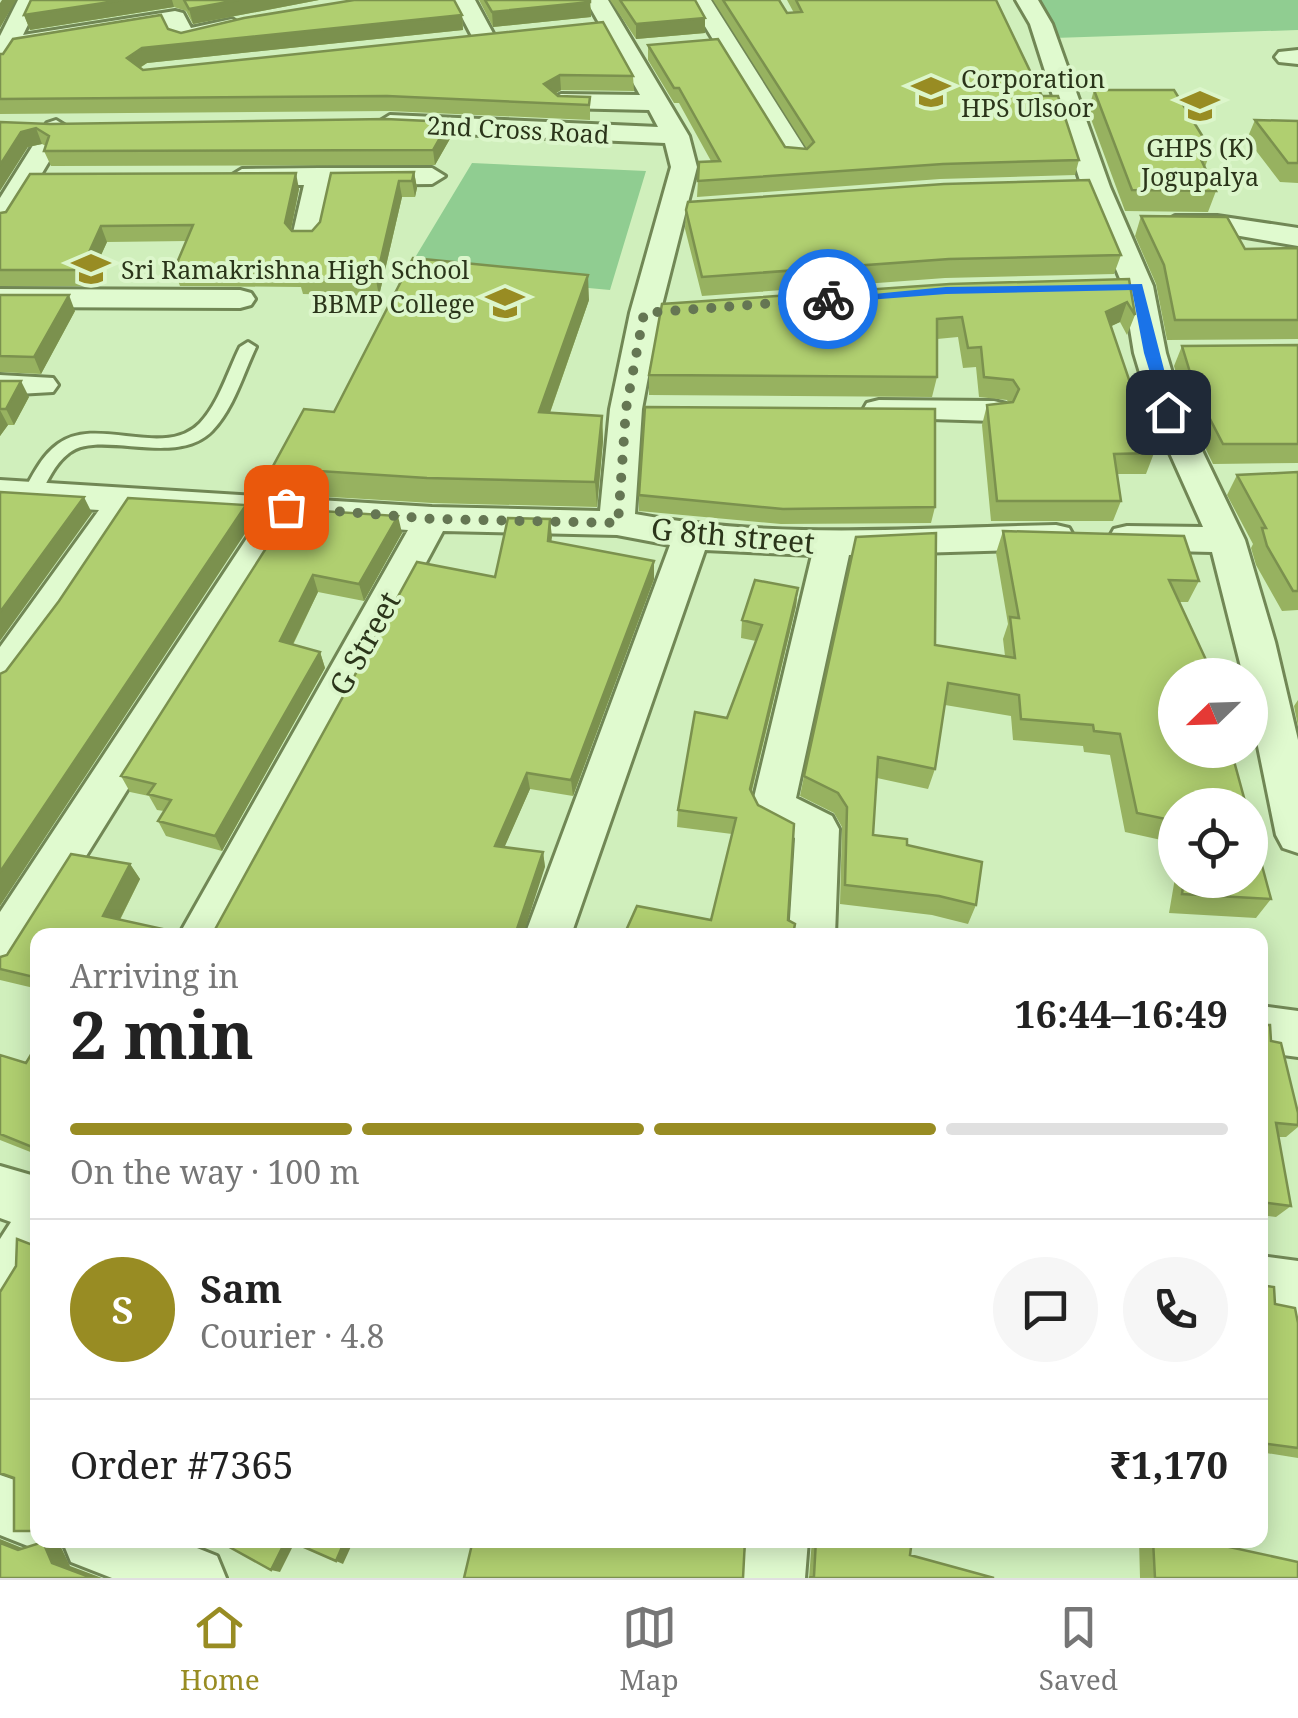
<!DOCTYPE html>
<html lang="en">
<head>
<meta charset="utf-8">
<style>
	body { margin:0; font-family:"Noto Serif",serif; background:#f6f6f6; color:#222; height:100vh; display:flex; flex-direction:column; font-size:38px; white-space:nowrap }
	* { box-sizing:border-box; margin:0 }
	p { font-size:32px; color:#767676 }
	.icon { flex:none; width:55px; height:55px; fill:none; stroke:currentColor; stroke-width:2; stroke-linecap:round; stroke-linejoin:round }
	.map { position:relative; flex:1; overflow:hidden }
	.sheet { position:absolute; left:30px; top:928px; width:1238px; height:620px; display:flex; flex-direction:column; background:#fff; border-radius:20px; box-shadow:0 5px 25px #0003 }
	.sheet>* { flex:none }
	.needle { width:65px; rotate:247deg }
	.tools { position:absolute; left:1158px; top:658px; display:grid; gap:20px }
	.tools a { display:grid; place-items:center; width:110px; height:110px; border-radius:50%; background:#fff; box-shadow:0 5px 25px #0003; font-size:50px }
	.pin { position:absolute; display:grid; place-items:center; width:85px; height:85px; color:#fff; margin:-42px; border-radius:20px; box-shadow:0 5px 15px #0006 }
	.courier { position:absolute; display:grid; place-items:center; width:100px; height:100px; margin:-50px; border:8px solid #1a73e8; border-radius:50%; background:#fff; color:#222; box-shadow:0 2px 12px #0007 }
	.head em { font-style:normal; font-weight:700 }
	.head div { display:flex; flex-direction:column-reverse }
	.head { display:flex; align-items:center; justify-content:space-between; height:170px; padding:0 40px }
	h1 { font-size:65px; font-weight:700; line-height:75px }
	.bar { display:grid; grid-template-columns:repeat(4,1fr); gap:15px 10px; align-content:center; height:120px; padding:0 40px }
	.bar i { height:12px; border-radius:8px; background:#e0e0e0 }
	.bar .selected { background:#988c23 }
	.bar p { grid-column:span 4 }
	.line { display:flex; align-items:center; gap:25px; padding:0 40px; border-top:2px solid #e0e0e0 }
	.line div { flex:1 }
	.round { display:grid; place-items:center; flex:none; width:105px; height:105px; border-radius:52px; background:#f6f6f6 }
	.dock { display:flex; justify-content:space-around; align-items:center; height:140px; border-top:2px solid #e0e0e0; background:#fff; font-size:28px; color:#767676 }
	.dock a { display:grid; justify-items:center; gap:5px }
	.dock .selected { color:#988c23 }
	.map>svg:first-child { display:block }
	.green { fill:#90cd91 }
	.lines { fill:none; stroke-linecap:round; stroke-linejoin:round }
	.lane-casing { stroke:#718755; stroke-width:6 }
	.street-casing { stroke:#718755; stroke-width:6 }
	.lane { fill:#e0facf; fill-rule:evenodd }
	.street { fill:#e0facf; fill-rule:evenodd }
	.wall { fill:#97b260 }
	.shaded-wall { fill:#7b914e }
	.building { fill:#b0cf70; stroke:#7b914e; stroke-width:2.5 }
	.route { fill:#1a73e8 }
	.done { stroke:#657653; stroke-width:10; stroke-dasharray:0 18 }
	.labels { text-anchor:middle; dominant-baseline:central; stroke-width:8; stroke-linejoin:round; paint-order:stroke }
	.far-poi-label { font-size:25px; fill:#2b351a; stroke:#dcf6cb; text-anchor:start }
	.far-street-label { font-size:25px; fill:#2b351a; stroke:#dcf6cb }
	.street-label { font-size:30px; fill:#2b351a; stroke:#dcf6cb }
</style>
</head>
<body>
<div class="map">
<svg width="1298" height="1578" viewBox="0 0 1298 1578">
	<rect width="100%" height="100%" fill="#d0efbc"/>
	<!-- green -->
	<path class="green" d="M1037 0H1298V30L1054 38Z
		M472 163 646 171 610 290 407 271Z"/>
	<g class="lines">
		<!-- lane casing -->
		<g class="lane-casing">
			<path id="lane" d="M248 342 256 347C243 374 234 408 212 431 176 468 100 429 69 453 54 464 47 483 38 498H24L22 494C32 477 41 456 58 444 97 415 164 460 200 423 219 403 228 371 240 347Z"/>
		</g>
		<!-- street casing -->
		<g class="street-casing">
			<path id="street" d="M18 0H40L23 35 175 11 183 13 191 28 232 19 243 26 240 31 184 44 176 42 167 26 16 51 8 65 0 67V36Z
				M453 0H475L495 37 491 42H475Z
				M586 0H608L689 136 697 167 660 313 642 409 635 514C773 540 916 528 1056 525L1069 528 1074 537 1069 546 1056 549 849 555 796 798 832 816 839 829 835 935H789L795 838 758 818 752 806 812 555 705 550 571 935H525L670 545 617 535 443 531 226 935H179L408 530 294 522 17 967 0 973V912L259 520 134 512 66 616 14 686 0 690V647L99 510 0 504V480L432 507 600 511 610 409 630 313 671 167 665 143 390 131 377 123 390 115 658 127 649 110 561 108 549 101 561 94 640 95Z
				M689 0H711L809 155 805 161H787Z
				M1016 0H1038L1052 24 1110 187 1153 286 1166 353 1184 413 1245 540 1275 642 1298 740V853L1283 848 1276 835 1250 707V675H1243L1212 552 1127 550 1114 547 1109 538 1114 529 1127 526 1203 527 1152 413 1134 353 1123 286 1082 187 1030 24Z
				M1298 50V64L1279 62 1275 57 1279 52Z
				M56 120 69 128 14 220 0 228V198L47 123Z
				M319 168H432L445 176 432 184 331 185 320 237 316 243H296L292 237 304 185H242L229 177 242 169Z
				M1175 216H1217L1298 228V246L1217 232 1165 230 1161 224Z
				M0 289 240 290 251 293 255 299 251 305 240 308 0 307Z
				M0 375 53 378 58 385 53 392 0 395Z
				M879 400 994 401 1006 404 1010 411 1006 418 994 421 867 417 863 410 867 403Z
				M1260 1006 1298 1011V1057L1260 1052Z
				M0 1166 38 1177V1280L20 1309 0 1317V1239L11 1222 0 1218Z
				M1260 1256 1298 1261V1317L1260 1312Z
				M0 1475 38 1488V1540L60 1541 38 1550 0 1535Z
				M62 1540H177L217 1556 226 1578H112L71 1562Z
				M746 1540H808L805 1578H743Z"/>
		</g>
		<!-- lane -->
		<use href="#lane" class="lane"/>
		<!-- street -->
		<use href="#street" class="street"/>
	</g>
	<!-- wall -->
	<path class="wall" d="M31 0H319L193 24 186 11 174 7 30 30 24 15Z
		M479 0H590L591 17 493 27Z
		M610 0H695L705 33 636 39Z
		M713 0H780L787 13H794L787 0H996L1042 96 1079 160 1075 175 940 179 697 197 699 162 711 161 679 103H674L648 60V45L785 147 807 149Z
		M462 15 463 30 147 63 140 68 143 70 633 76 634 91 561 90 555 94 558 96 590 97V120L389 111 0 114V54L168 29 181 33Z
		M1094 90 1211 150 1205 167 1216 191 1208 212 1125 211 1088 111Z
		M1255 120 1298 121V183L1280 182 1247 139Z
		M0 122 50 124 449 122 451 137 435 165 51 166 44 151 46 146 42 144 28 147Z
		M414 172 417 188 415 197H402L379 296 303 294 301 287 180 286 174 270 187 241 107 242 87 286H0V213L299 189 291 230 312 231Z
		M686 210 1121 255 1114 274 945 278 702 296 685 229Z
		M1141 216 1245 249 1298 248V339L1167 340 1156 284 1135 236Z
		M1129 279 1135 315 1127 335 1120 322 1111 326 1154 453 1146 474H1117L1121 501 1113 521H991L982 425 987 405 1008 402 1007 400 979 397 976 367 963 368 958 337 937 339V377L932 397 649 395V375Z
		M0 295 75 311 41 374 0 372Z
		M589 300 550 413 602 416 603 441 597 507 432 503 280 494 272 468 334 412Z
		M1298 345V463L1213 464 1188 412 1174 366 1182 346Z
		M0 381 29 397 14 425H8L0 436Z
		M1298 472V610L1282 611 1256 565 1251 548 1253 544 1227 495 1237 475Z
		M639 495 935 507 931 523 781 524 639 511Z
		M291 509 402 533 364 601 318 592 293 645 320 652 325 668 222 851 166 836 158 821 164 811 157 810 149 796 130 792 121 776Z
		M550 519 551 542 654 561V579L573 796 530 789 504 847 543 852 545 867 212 935 495 577Z
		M1003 531 1199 581 1188 602H1179L1175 843 1125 832 1110 755 1084 752 1083 746 1013 740 1011 716 945 705 935 769 928 789 877 778 873 835 907 845 976 905 968 924 932 915 840 904 842 827 834 813 800 796 804 776 935 645 1005 656 1003 639 1008 624 996 553Z
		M798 588 796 606 752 791 788 920H711L732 834 677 827 678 810 727 718 756 641 741 638 742 620Z
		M1298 700V726L1294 706Z
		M130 864 140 879 120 920 38 935V989L0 980V957L7 955Z
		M1175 878V880H1250L1271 899 1256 918 1169 913Z
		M1260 1025 1271 1041 1298 1113V1127L1286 1137H1279L1291 1206 1276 1217 1260 1215Z
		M38 1043V1155L0 1140V1055L26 1063Z
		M1260 1285 1275 1304 1298 1323V1458L1260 1452Z
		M812 1540H912L809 1578Z
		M1139 1540H1197L1298 1578H1140Z"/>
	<!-- shaded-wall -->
	<path class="shaded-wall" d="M2 0H16L0 28V3Z
		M123 0H172L174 7 30 30 24 15Z
		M238 0H319L193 24 189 9Z
		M590 2 591 17 493 27 492 12Z
		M462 15 463 30 147 63 131 73 127 58 142 48Z
		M705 18V33L636 39V24Z
		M560 75 561 90 545 100 544 84Z
		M449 122 451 137 435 165 433 150Z
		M36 128 42 144 28 147 0 191V165L21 132Z
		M414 172 417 188 415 197 412 181Z
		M296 173 299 189 289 239 285 223Z
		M399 181 402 197 379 296 376 280Z
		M101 226 107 242 87 286 81 270Z
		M588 275 589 300 541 438 539 412Z
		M69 295 75 311 41 374 34 357Z
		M1127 302 1120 322 1099 332 1106 312Z
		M21 381 29 397 14 425 6 409Z
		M0 410 8 425 0 436Z
		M602 416 603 441 597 507 595 482Z
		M84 497 92 513 0 641V612Z
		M246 505 252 523 0 906V872Z
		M398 516 402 533 364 601 359 584Z
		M550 519 552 537 549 559 548 541Z
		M654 561V579L573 796 571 780Z
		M313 575 318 592 286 658 280 641Z
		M798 588 796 606 748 805 750 789Z
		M320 652 325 668 222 851 215 836Z
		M527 773 530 789 498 862 495 846Z
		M543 852 545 867 523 935H515Z
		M130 864 140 879 114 931 103 916Z
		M0 1539 37 1554 18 1550 0 1543Z
		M286 1540 295 1542 280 1572 271 1570Z
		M345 1540H354L343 1564 336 1561Z
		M43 1542 60 1545 70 1566 102 1578H92L52 1563Z"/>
	<!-- building -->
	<path class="building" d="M31 0H123L24 15Z
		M184 0H238L189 9Z
		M354 0H454L462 15 142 48 127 58 143 70 603 22 633 76 560 75 544 84 558 96 590 97 589 105 387 96 0 99V54H3L13 39 161 15 168 29 181 33 244 18Z
		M485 0H590V2L492 12Z
		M620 0H695L705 18 636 24Z
		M723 0H779L787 13 802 12 796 0H996L1042 96H1058L1079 160 943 164 698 181 699 162 720 161 679 88H674L648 45 718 39 785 147 807 149 814 142Z
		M1094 90H1174L1211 150 1197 151 1216 191 1132 190Z
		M386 119 449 122 433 150 44 151 49 136 36 128 21 132 0 165V122L50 124Z
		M1255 120 1298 121V163H1288Z
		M414 172 412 181H399L376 280 299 278 301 271 174 270 193 225 101 226 81 270H0V213L6 212 30 174 296 173 285 223 292 231H312L320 222 331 173Z
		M1089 180 1121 255 949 259 702 277 686 210 688 202 944 184Z
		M1141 216 1227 217 1245 249 1298 248V320H1175L1164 265Z
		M413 258 588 275 539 412 602 416 595 482 427 478 272 468 304 409 334 412Z
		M1129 279 1135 315 1127 302 1106 312 1154 453 1114 454 1121 501H997L987 405 1013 402 1019 389 1013 380 984 377 981 347 968 348 962 317 937 319V377L649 375 662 304 950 284Z
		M0 295H69L34 357 0 356Z
		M1298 345V444H1223L1196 392 1182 346Z
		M0 381H21L6 409H0Z
		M645 407 935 409V507L783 509 639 495Z
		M1298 472V591H1293L1267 546 1262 528H1266L1237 475Z
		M0 492 84 497 0 612Z
		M128 498 246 505 0 872V674L6 671 59 601Z
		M291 509 398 516 359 584 313 575 280 641 320 652 215 836 158 821 171 800 148 794 155 784 121 776Z
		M508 518 550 519 548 541 654 561 571 780 527 773 495 846 543 852 515 935H212L417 562 495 577Z
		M1003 531 1184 536 1199 581 1169 580 1213 675H1175V750H1231L1246 805H1175V821L1137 813 1120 734 1094 731 1093 725 1021 719 1019 695 948 683 935 769 878 757 873 835 907 839V845L982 862 976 905 939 896 845 885 847 807 838 793 804 776 856 537 936 533 935 645 1015 658 1010 617 1019 618Z
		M755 580 798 588 750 789 758 805 794 824 788 920 795 924 793 935H624L637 906 711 920 736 818 678 810 695 712 727 718 762 625 742 620Z
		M1250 821 1271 899 1182 894 1184 880H1250Z
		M71 854 130 864 103 916 190 935H38V978L0 969V957L7 955Z
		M1260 1025H1270L1271 1041 1281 1043 1298 1113V1125L1276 1123 1291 1206 1260 1202Z
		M38 1043V1148L37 1149 0 1134V1055L26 1063Z
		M17 1239 38 1247V1523L33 1531H14V1478L0 1473V1292L16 1266Z
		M1260 1285 1274 1287 1275 1304 1295 1308 1298 1323V1448L1260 1443Z
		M226 1540H286L271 1570 224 1544Z
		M288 1540H345L336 1561Z
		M473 1540H745L743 1578H464Z
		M816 1540H912L910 1555 994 1578H809L814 1576Z
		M1153 1540H1197L1298 1562V1578H1155Z
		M43 1542 52 1563 92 1578H0V1543L18 1550Z"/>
	<!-- route -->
	<path class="route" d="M1142 284 1175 412 1168 416 1162 412 1144 353 1132 290 946 294 828 303 822 299 946 287Z"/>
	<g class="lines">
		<!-- done -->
		<path class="done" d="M286 507 432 519 618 523 626 409 644 313 828 299"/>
	</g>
	<!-- icons -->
	<defs>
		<g id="school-bare" transform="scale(3)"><path d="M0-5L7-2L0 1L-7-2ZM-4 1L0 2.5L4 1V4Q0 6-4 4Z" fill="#988c23" stroke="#dcf6cb" stroke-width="2.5" paint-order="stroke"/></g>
	</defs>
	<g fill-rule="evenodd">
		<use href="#school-bare" x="931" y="92"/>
		<use href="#school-bare" x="1200" y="106"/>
		<use href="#school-bare" x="91" y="269"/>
		<use href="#school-bare" x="505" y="303"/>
	</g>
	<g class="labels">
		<!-- far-poi labels -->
		<g class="far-poi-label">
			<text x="961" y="78">Corporation<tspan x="961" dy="29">HPS Ulsoor</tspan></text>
			<text x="1200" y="147" text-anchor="middle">GHPS (K)<tspan x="1200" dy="29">Jogupalya</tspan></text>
			<text x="121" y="269">Sri Ramakrishna High School</text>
			<text x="475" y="303" text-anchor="end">BBMP College</text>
		</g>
		<!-- far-street labels -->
		<g class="far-street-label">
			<text transform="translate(518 129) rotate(3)">2nd Cross Road</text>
		</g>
		<!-- street labels -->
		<g class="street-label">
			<text transform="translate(733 535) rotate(5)">G 8th street</text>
			<text transform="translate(364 643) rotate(-61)">G Street</text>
		</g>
	</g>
</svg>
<div class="tools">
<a><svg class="needle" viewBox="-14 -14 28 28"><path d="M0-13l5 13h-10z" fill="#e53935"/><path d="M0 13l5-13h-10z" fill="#767676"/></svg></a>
<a><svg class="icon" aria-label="locate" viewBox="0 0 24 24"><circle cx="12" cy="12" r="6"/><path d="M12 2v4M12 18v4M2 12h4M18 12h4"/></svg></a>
</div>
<div class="pin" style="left:286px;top:507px;background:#ea580c"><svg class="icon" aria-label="bag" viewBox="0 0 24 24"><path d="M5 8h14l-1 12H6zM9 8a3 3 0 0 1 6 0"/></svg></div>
<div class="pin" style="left:1168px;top:412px;background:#1f2937"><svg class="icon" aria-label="home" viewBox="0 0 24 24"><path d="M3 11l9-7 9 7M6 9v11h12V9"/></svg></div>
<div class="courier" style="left:828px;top:299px"><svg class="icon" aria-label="bike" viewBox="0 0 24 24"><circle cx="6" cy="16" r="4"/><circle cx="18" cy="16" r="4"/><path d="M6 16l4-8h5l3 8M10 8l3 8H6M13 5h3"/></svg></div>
<section class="sheet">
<div class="head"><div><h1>2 min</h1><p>Arriving in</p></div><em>16:44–16:49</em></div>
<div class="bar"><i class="selected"></i><i class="selected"></i><i class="selected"></i><i></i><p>On the way · 100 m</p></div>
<div class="line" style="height:180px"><b class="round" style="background:#988c23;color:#fff">S</b><div><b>Sam</b><p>Courier · 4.8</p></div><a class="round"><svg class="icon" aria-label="chat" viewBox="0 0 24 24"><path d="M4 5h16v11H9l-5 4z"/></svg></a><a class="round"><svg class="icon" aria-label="phone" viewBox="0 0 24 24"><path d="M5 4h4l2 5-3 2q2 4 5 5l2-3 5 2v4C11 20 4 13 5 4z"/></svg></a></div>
<div class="line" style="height:130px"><div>Order #7365</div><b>₹1,170</b></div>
</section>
</div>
<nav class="dock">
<a class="selected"><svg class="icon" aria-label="home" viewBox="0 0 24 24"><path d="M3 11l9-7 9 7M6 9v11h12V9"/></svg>Home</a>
<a><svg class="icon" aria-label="map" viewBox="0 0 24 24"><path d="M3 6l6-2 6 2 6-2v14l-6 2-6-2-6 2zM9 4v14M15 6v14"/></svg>Map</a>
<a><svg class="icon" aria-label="saved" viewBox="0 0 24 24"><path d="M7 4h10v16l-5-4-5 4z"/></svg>Saved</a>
</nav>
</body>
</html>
